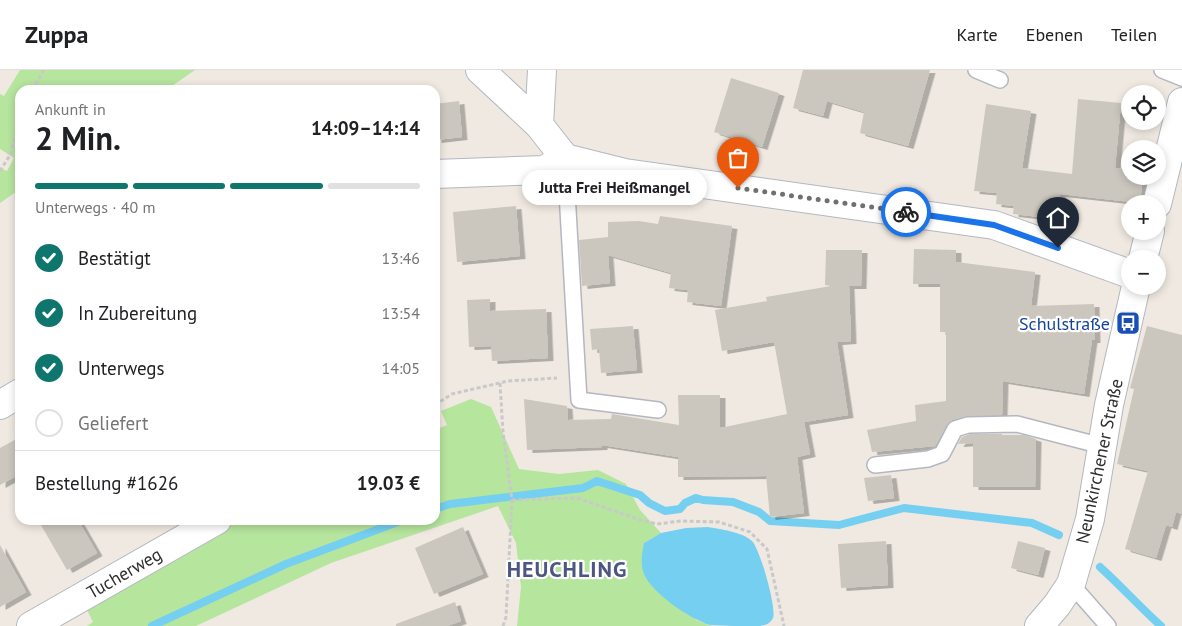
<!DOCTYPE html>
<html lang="de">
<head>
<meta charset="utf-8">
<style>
	body { margin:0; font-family:"PT Sans",sans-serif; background:#f6f6f6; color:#202124; height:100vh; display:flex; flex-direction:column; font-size:19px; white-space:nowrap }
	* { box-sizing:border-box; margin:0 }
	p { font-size:16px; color:#757577 }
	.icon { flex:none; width:28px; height:28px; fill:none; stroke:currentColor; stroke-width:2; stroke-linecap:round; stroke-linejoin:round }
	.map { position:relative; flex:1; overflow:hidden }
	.sheet { position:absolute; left:15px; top:15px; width:425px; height:440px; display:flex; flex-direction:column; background:#fff; border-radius:15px; box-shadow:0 2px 8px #0003 }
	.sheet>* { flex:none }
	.fabs { position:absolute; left:1121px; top:15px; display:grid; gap:10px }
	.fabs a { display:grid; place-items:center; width:45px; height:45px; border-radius:50%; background:#fff; box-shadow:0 2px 8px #0003; font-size:25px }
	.pin { position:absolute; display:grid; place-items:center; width:42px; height:42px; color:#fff; margin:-51px -21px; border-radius:50% 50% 50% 0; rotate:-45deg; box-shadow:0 0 5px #0007 }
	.pin .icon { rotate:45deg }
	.courier { position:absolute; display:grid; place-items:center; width:50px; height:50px; margin:-25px; border:4px solid #1a73e8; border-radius:50%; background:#fff; color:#222; box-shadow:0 1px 6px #0007 }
	.bubble { position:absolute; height:35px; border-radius:18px; background:#fff; box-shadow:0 2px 8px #0003; font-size:16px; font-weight:800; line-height:35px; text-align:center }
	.headline em { font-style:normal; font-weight:800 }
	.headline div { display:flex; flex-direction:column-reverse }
	.headline { display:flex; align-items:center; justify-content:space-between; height:85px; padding:0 20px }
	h1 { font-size:32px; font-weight:800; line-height:38px }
	.bar { display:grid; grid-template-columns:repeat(4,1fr); gap:8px 5px; align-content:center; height:60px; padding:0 20px }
	.bar i { height:6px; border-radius:4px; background:#e0e0e0 }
	.bar .on { background:#0f766e }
	.bar p { grid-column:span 4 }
	.line { display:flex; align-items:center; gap:12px; padding:0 20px; border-top:1px solid #e0e0e0 }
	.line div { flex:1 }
	ol { padding:0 20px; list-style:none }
	li { display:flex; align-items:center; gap:15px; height:55px }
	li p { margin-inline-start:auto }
	li .icon { padding:5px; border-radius:50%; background:#0f766e; color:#fff; stroke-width:4 }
	li:last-child { color:#757577 }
	li i { width:28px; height:28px; border:2px solid #e0e0e0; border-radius:50% }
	header { display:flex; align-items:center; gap:30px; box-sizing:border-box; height:70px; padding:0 25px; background:#fff; border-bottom:1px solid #e0e0e0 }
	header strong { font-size:24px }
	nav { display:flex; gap:28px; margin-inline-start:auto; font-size:18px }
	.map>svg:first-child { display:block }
	.green { fill:#b6e59e }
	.water { fill:#75cff0 }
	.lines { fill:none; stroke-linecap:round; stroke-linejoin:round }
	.stream { stroke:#75cff0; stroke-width:8 }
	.building { fill:#cbc7bf; filter:url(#shadow) }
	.service-casing { stroke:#b4b7c1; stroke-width:18 }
	.minor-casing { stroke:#b4b7c1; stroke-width:30 }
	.path { stroke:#c9c9c9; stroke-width:3; stroke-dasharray:4 2.5; stroke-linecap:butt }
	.service { stroke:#fff; stroke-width:15 }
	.minor { stroke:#fff; stroke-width:28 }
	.done { stroke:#726f6d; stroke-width:5; stroke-dasharray:0 9 }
	.route { stroke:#1a73e8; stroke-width:6 }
	.labels { text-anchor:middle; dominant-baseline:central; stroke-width:4.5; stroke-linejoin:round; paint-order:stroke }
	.transit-label { font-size:18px; fill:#164399; stroke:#fff; text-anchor:end }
	.street-label { font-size:18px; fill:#2e2e2e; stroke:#fff }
	.district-label { font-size:22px; font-weight:bold; letter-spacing:1px; fill:#4d5680; stroke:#fff }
</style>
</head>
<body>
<header>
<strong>Zuppa</strong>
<nav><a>Karte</a><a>Ebenen</a><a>Teilen</a></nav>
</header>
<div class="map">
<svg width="1182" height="556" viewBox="0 0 1182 556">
	<defs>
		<filter id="shadow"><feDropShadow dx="5.5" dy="3" stdDeviation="0" flood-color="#0004"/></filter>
	</defs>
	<rect width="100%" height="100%" fill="#efe9e1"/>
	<!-- green -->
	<path class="green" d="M20 0H195L166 20H20V119L0 133V98L7 101 14 88 0 79V24L4 26Z
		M471 329 491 337 519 399 559 404 598 400 626 414 640 440 661 463 644 473 696 550 712 556H517L521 517 516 473 498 436 331 493 196 556H87L93 552 85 536 241 450H435V360L447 355 441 341Z"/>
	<!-- water -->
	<path class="water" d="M708 457C719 459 743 462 752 471 760 479 777 539 773 548 770 554 765 555 760 556 746 556 723 556 710 555 690 549 652 523 644 504 640 494 642 483 644 473L661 463 686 458Z"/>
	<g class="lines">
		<!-- stream -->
		<path class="stream" d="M435 439 450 434 583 418 597 411 640 425 649 433 665 441 680 439 685 433 696 428 703 430 733 432 759 442 770 451 839 455 904 438 1032 453 1059 465
			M1100 497C1121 516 1140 537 1161 556
			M152 556 286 494 403 450"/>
	</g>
	<!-- building -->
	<path class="building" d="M803 0H930L908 76 860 63 864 42 827 31 823 46 793 38Z
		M731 8 779 23 762 77 714 62Z
		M1078 29 1121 33 1115 98 1130 99V106H1143L1140 133 1060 124 1058 144 1040 142V147L1013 144 1014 136 996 134 997 123 974 121 986 34 1031 41 1022 98 1072 104Z
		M459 31 462 67 436 70 435 34Z
		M516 136 520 186 457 192 453 142Z
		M660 146 732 156 721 236 687 232 688 220 669 218 671 203 608 185 610 213 582 216 579 170 608 167V152L639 151 658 154Z
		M914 179 956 180V192L1035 202 1031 236 1094 234 1095 270H1092L1084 324 1003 311 1002 345 968 346 952 350 947 355 935 376 872 382 867 360 916 351 915 335 946 331V262H940V214H913Z
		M826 180H862L861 216H849L851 271 837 272 848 345 804 352 810 384 797 387 804 443 770 447 766 406 678 407V387L602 375V377L527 380 524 329 567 336 568 350 611 349 612 344 679 355 678 325H720V358L787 344 774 272 722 281 715 240 767 231 766 227 831 216 825 215Z
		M490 229V241L546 239 548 288 492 291 491 276 469 277 467 230Z
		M633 256 637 300 601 303 599 279 592 280 590 259Z
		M1147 256 1182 265V444L1176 442 1172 457 1166 455 1156 488 1125 479 1148 401 1117 394 1134 319 1130 318Z
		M970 364H1002V365H1024L1036 369 1035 417H973V373L958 374 962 367Z
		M20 367V404L0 415V378Z
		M891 405 894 428 868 431 864 408Z
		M38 450H78L97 483 67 500Z
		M463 457 483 504 434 524 415 478Z
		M886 471 888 515 841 518 838 474Z
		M1018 471 1045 478 1038 505 1011 498Z
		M0 475 26 522 0 537Z
		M455 532 461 551 447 556H396V554Z"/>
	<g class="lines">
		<!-- service casing -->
		<g class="service-casing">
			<path id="service" d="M976 0 1000 10
				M1162 0 1182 8
				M565 88 579 330 658 340
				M875 395 928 389 942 384 955 359 968 355 1017 354 1102 376
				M1071 514 1108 556"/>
		</g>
		<!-- minor casing -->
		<g class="minor-casing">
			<path id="minor" d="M480 0 539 55 565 88 625 103 994 155 1130 204
				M539 55 542 0
				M435 104 544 100 565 88
				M1157 134 1182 32
				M1143 189 1150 161
				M0 335 20 323
				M31 556 217 450
				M1039 556 1057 535 1071 514 1090 449 1109 335 1136 216"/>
		</g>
		<!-- path -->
		<path class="path" d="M32 20 44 0
			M0 101 10 85 20 50
			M500 313 503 362 512 430 506 547 503 556
			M435 335 452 324 508 311 557 308
			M512 430 577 428 641 450 657 454 681 451 719 452 750 462 767 479 784 556"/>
		<!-- service -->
		<use href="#service" class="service"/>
		<!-- minor -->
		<use href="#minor" class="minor"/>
	</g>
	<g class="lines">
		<!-- done -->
		<path class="done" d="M738 118 906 142"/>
		<!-- route -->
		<path class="route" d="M906 142 994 155 1058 178"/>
	</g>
	<!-- icons -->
	<defs>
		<g id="bus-square" transform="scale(1.25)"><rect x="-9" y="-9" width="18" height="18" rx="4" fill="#1a4fb4" stroke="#fff"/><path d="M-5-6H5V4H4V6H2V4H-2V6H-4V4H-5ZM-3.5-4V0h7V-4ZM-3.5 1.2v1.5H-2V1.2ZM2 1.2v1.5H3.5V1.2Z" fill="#fff"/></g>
	</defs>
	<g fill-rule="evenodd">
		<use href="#bus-square" x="1128" y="253"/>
	</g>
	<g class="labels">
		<!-- transit labels -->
		<g class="transit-label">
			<text x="1110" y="253">Schulstraße</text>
		</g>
		<!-- street labels -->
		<g class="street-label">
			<text transform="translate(1099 391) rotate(-78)">Neunkirchener Straße</text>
			<text transform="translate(124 503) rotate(-30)">Tucherweg</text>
		</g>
		<!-- district labels -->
		<g class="district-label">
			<text x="567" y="499">HEUCHLING</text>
		</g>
	</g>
</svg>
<div class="fabs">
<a><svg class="icon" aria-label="locate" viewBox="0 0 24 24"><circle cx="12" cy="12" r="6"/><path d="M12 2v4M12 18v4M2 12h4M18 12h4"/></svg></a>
<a><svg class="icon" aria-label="layers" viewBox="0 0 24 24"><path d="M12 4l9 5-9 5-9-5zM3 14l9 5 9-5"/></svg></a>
<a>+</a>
<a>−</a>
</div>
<div class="pin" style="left:738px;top:118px;background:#ea580c"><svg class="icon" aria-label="bag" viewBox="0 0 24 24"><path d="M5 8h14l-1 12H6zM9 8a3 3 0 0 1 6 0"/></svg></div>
<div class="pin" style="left:1058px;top:178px;background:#1f2937"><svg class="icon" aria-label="home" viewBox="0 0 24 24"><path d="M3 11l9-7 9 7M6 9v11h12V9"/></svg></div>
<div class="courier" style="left:906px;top:142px"><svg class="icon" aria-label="bike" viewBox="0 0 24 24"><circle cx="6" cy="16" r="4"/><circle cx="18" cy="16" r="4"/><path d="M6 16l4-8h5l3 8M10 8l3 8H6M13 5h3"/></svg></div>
<div class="bubble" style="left:522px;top:100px;width:185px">Jutta Frei Heißmangel</div>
<section class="sheet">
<div class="headline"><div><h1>2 Min.</h1><p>Ankunft in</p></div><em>14:09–14:14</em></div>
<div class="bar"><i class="on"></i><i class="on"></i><i class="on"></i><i></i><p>Unterwegs · 40 m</p></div>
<ol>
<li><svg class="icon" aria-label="check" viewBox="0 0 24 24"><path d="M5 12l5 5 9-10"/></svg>Bestätigt<p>13:46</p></li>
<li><svg class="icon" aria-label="check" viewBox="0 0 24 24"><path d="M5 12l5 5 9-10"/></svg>In Zubereitung<p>13:54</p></li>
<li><svg class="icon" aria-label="check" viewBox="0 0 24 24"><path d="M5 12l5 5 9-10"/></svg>Unterwegs<p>14:05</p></li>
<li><i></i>Geliefert</li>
</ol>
<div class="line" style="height:65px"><div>Bestellung #1626</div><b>19.03 €</b></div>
</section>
</div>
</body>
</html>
